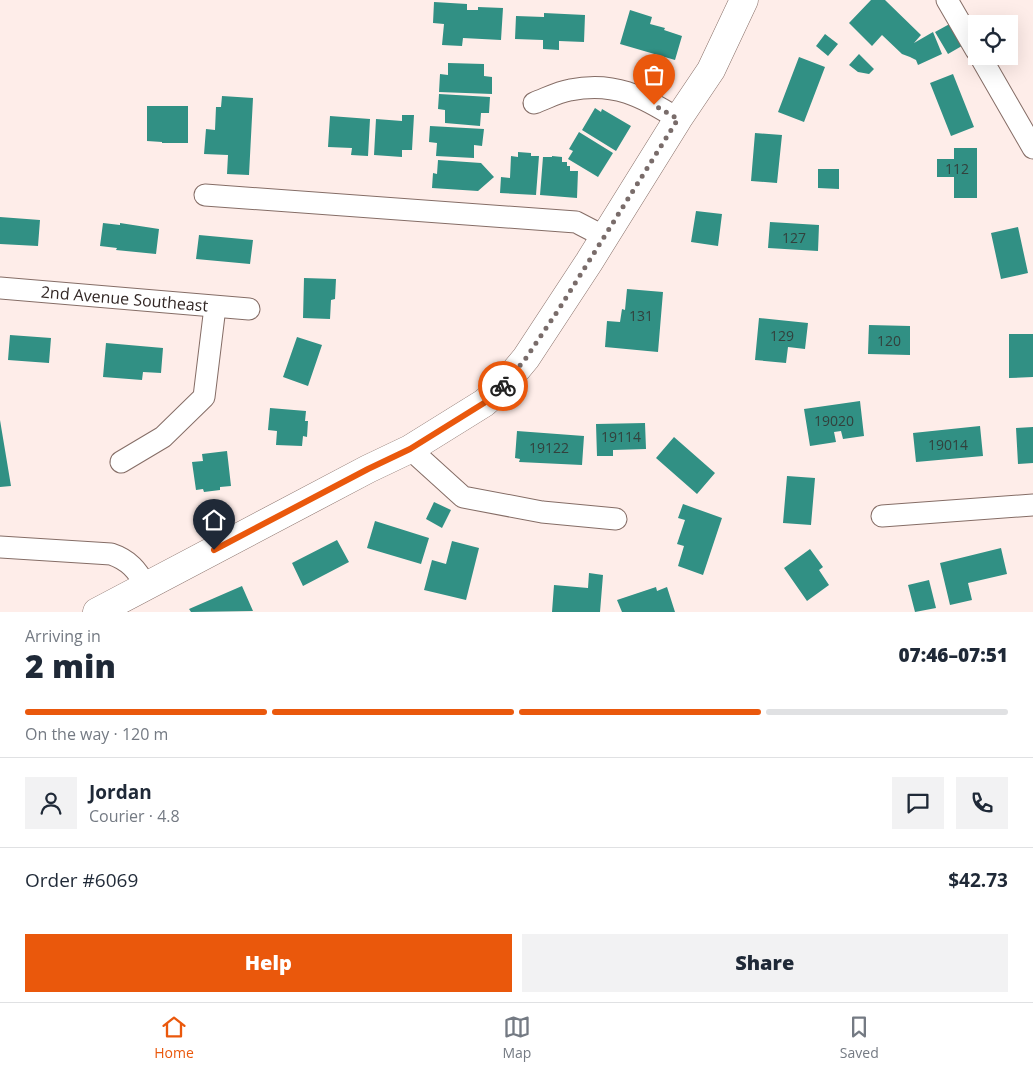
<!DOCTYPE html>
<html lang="en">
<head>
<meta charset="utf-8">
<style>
	body { margin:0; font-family:"Open Sans",sans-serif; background:#f2f2f3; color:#1f2937; height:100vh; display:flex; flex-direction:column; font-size:19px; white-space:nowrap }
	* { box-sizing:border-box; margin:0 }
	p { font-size:16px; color:#747a83 }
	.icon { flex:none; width:28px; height:28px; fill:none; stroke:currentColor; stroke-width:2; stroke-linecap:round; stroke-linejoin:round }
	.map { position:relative; height:612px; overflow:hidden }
	.side { display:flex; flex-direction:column; background:#fff; flex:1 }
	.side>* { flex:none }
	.controls { position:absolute; left:968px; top:15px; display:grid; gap:10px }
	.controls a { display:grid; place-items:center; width:50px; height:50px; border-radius:0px; background:#fff; box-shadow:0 5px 20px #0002; font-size:25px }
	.pin { position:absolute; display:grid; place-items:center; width:42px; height:42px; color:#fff; margin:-51px -21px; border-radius:50% 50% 50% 0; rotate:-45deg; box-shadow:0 0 5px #0007 }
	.pin .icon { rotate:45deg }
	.courier { position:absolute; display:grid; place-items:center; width:50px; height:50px; margin:-25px; border:4px solid #ea580c; border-radius:50%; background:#fff; color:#222; box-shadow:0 1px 6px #0007 }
	.head em { font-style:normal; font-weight:800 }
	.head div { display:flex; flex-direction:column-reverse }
	.head { display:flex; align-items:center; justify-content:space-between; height:85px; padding:0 25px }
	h1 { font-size:32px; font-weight:800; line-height:38px }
	.bar { display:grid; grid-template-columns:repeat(4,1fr); gap:8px 5px; align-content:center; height:60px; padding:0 25px }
	.bar i { height:6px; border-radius:4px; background:#e0e1e3 }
	.bar .current { background:#ea580c }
	.bar p { grid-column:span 4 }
	.line { display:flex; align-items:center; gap:12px; padding:0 25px; border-top:1px solid #e0e1e3 }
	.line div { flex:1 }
	.round { display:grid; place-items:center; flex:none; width:52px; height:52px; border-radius:0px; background:#f2f2f3 }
	.cta { display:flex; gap:10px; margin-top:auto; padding:10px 25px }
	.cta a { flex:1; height:58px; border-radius:0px; background:#ea580c; color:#fff; font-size:20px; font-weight:800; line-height:58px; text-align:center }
	.cta a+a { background:#f2f2f3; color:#1f2937 }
	.menu { display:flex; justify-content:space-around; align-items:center; height:70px; border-top:1px solid #e0e1e3; background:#fff; font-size:14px; color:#747a83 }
	.menu a { display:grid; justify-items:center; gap:2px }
	.menu .current { color:#ea580c }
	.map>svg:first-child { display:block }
	.building { fill:#319084 }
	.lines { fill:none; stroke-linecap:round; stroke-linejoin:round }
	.street-casing { stroke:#856d66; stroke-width:23 }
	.secondary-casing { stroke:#856d66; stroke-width:29 }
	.street { stroke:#fff; stroke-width:21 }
	.secondary { stroke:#fff; stroke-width:28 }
	.done { stroke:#796c6a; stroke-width:5; stroke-dasharray:0 9 }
	.route { stroke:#ea580c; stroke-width:6 }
	.labels { text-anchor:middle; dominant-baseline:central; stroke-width:4; stroke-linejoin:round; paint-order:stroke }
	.number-label { font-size:14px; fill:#32413d }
	.street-label { font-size:16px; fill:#322725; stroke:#fefefe }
</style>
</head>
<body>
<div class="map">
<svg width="1033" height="612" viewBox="0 0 1033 612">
	<rect width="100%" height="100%" fill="#feede9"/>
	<!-- building -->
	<path class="building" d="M871 0H885L921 35 914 43 933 32 942 54 918 65 916 60 910 57 902 54 882 35 872 46 849 23Z
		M434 2 467 4V10H478V7L503 8 501 40 463 38 462 46 442 45 444 24 433 23Z
		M630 10 652 17 650 24 665 28 664 30 682 36 675 60 620 44Z
		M544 13 585 15 584 42 559 41V50L543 49V40L515 39 516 16 544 17Z
		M955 21 967 43 948 54 935 32Z
		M825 34 838 44 828 56 816 46Z
		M859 54 874 69 869 74 858 72 849 65Z
		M799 57 825 67 804 122 778 112Z
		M448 63 484 64V76L492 77V94L439 92 440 74 448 75Z
		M953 74 974 127 951 136 930 83Z
		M439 94 490 97 489 113H481L480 126 445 123V110L438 109Z
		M222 96 253 98 249 175 227 174 228 155 204 154 206 129 215 130 216 107H221Z
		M147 106H188V143H162V142L147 141Z
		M595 108 601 112 602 109 631 126 616 151 582 130Z
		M402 115H414L412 150H402V157L374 155 376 119 402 121Z
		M330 116 370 119 368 156 351 155 352 148 328 147Z
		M430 126 484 129 482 146 474 145V158L436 156 437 143 429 142Z
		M579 132 613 153 598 177 568 159 573 151 569 149Z
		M755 133 782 135 777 183 751 181Z
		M954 148H977V198H954V177H937V159H954Z
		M518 152 531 153V156H539L536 195 500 193 501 177 510 178 511 156 518 157Z
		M552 156 562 157V162H567V166H570V171H578L577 198 540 195 543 157H552Z
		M438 160 481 163 494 177 478 191 432 188 433 173 437 174Z
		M818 169H839V189L818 188Z
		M696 211 722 214 718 246 691 242Z
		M0 217 40 220 38 246 0 244Z
		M770 222 819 225 818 251 768 248Z
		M103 223 120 225V223L159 229 156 254 116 250 117 248 100 246Z
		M1018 227 1028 273 1001 279 991 233Z
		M199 235 253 240 250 264 196 259Z
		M304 278 336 279 335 299 331 300 330 319 303 318Z
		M627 289 663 292 658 352 605 347 607 321 620 322 622 309 625 310Z
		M759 318 808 323 805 349 788 347 786 363 755 360Z
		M869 325 910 326V355L868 354Z
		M1009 334H1033V377L1009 378Z
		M10 335 51 338 49 363 8 360Z
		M297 337 322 345 308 386 283 377Z
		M106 343 163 348 161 373 143 372 142 380 103 377Z
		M860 401 864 436 843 439 841 431 834 432 836 442 810 446 804 409Z
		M270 408 306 411 305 421H308L307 437 303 436 302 446 276 445 277 431 268 430Z
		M0 420 11 486 0 487Z
		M645 423 646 449 613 450V456H597L596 424Z
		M980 426 983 456 916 462 913 433Z
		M1033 427V463L1018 464 1016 428Z
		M517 431 584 436 582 465 519 462 520 459 515 458Z
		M674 437 715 473 697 494 656 458Z
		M227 451 231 486 220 487V490L204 492 203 489 196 490 192 462 203 461 202 454Z
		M787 476 815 478 811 525 783 523Z
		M434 502 451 510 442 528 426 519Z
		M683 504 722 518 703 575 678 566 684 546 677 544 685 520 678 518Z
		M375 521 429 538 421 564 367 548Z
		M337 540 349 562 303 586 292 563Z
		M452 541 479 548 466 600 424 590 432 560 446 564Z
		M1001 548 1007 574 968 583 972 600 950 605 940 563Z
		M810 549 823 567 819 570 829 585 807 601 784 568Z
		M589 573 603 575 600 612H552L554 585 588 588Z
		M929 580 936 608 915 612 908 585Z
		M242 586 253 611 191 612 189 609Z
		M656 587 657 591 667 587 675 612H622L617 600Z"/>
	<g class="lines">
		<!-- street casing -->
		<g class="street-casing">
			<g id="street">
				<path d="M947 0 976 50"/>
				<path d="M980 56 1033 148"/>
				<path d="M534 103C545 99 558 92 570 90 614 81 642 96 678 119"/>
				<path d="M205 195 576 222 605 237"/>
				<path id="s1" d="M0 288 249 309"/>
				<path d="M410 449 463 497 542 512 616 519"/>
				<path d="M121 462 163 437 204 397 215 307"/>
				<path d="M882 516 1033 505"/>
				<path d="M0 547 111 554C129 560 137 570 146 586"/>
			</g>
		</g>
		<!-- secondary casing -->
		<g class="secondary-casing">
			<path id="secondary" d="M97 612 368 469 410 449 484 403 502 387 526 358 589 262 678 119 711 70 744 0"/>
		</g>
		<!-- street -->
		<use href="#street" class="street"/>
		<!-- secondary -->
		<use href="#secondary" class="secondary"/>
	</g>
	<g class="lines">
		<!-- done -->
		<path class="done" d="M503 386 526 358 559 309 678 119 654 105"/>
		<!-- route -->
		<path class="route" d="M214 550 368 469 410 449 484 403 503 386"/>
	</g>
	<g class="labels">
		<!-- number labels -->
		<g class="number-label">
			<text x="957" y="168">112</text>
			<text x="794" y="237">127</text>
			<text x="641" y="315">131</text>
			<text x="782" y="335">129</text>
			<text x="889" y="340">120</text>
			<text x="834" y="420">19020</text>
			<text x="621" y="436">19114</text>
			<text x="948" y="444">19014</text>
			<text x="549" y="447">19122</text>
		</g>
		<!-- street labels -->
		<g class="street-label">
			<text stroke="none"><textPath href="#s1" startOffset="125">2nd Avenue Southeast</textPath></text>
		</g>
	</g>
</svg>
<div class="controls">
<a><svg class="icon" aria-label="locate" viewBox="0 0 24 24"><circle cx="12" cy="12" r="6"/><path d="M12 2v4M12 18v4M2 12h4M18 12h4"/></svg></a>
</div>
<div class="pin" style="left:654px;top:105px;background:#ea580c"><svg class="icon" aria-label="bag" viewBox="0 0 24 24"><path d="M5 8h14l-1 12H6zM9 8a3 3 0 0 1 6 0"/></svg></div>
<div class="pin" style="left:214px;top:550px;background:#1f2937"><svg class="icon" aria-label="home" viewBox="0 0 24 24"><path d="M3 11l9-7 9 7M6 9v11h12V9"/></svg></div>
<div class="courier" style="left:503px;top:386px"><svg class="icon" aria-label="bike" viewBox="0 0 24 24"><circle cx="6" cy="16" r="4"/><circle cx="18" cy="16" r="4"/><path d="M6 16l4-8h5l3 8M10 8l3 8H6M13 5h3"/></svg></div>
</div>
<section class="side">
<div class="head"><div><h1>2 min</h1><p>Arriving in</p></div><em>07:46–07:51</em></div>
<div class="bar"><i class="current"></i><i class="current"></i><i class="current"></i><i></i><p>On the way · 120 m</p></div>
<div class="line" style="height:90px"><a class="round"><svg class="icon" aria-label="person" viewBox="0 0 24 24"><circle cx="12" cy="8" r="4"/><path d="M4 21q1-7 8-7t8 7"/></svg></a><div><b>Jordan</b><p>Courier · 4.8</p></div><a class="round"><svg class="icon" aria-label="chat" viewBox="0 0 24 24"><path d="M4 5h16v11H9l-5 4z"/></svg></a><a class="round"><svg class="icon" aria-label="phone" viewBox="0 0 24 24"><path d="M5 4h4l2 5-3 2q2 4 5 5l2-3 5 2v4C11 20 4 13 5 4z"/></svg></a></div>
<div class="line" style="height:65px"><div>Order #6069</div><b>$42.73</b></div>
<div class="cta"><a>Help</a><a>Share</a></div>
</section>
<nav class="menu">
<a class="current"><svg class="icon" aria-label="home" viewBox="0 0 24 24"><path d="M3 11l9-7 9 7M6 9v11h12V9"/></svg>Home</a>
<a><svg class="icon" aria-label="map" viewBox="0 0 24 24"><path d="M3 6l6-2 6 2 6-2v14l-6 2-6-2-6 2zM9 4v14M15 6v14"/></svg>Map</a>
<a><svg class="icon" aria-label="saved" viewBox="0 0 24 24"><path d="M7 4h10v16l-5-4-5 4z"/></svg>Saved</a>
</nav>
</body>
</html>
